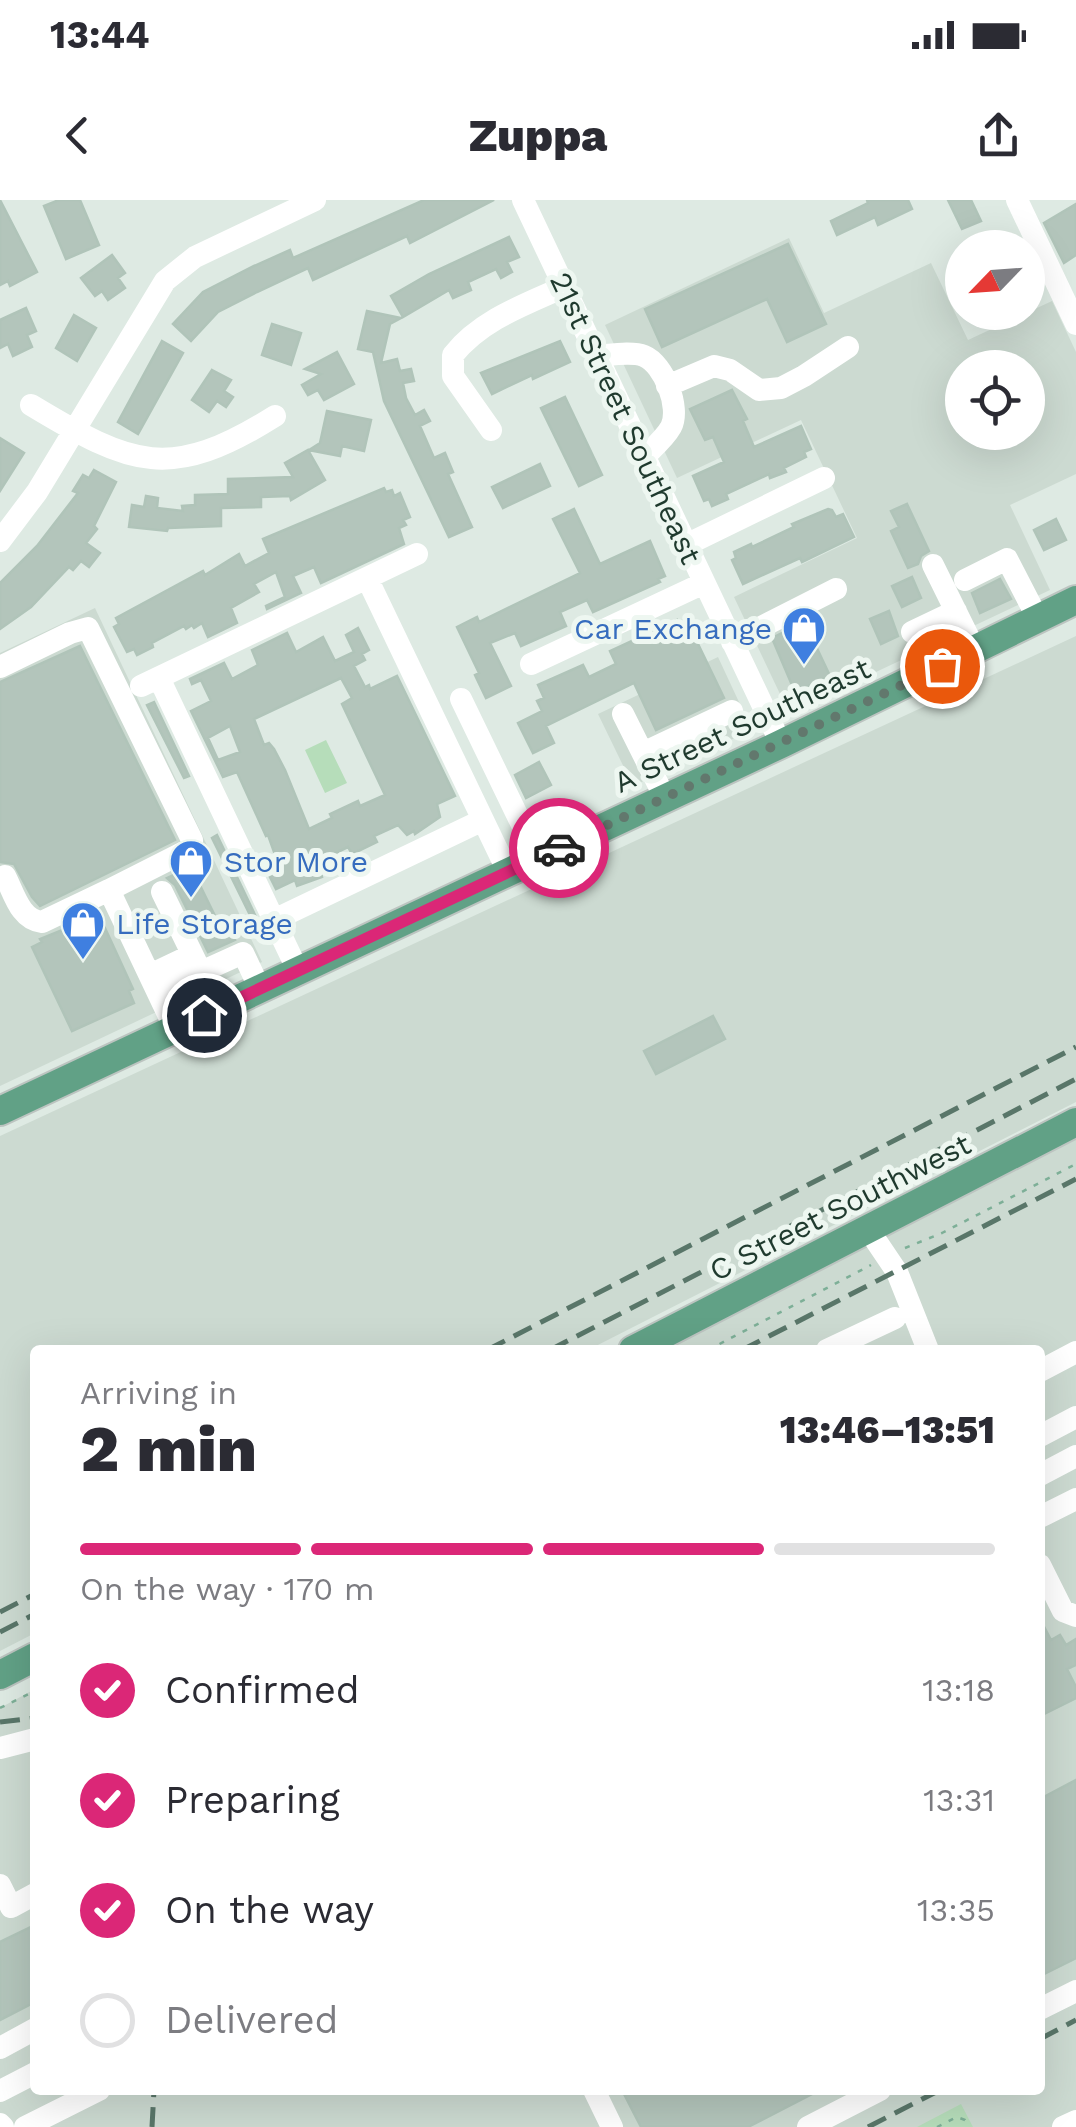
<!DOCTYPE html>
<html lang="en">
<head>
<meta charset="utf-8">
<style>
	body { margin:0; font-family:"Work Sans",sans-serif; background:#f7f7f7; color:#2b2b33; height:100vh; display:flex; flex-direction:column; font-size:38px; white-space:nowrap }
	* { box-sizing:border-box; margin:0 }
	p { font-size:32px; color:#7c7c81 }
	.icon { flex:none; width:55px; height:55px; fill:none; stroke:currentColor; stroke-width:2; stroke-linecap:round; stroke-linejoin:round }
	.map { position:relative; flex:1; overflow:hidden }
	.drawer { position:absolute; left:30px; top:1145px; width:1015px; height:750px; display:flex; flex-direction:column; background:#fff; border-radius:10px; box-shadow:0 10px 40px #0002 }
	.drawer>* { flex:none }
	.needle { width:65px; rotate:245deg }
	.buttons { position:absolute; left:945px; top:30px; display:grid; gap:20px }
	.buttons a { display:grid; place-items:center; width:100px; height:100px; border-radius:50%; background:#fff; box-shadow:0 10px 40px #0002; font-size:50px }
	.pin { position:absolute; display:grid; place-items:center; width:85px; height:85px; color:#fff; margin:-42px; border:5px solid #fff; border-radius:50%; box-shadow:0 2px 10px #0007 }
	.courier { position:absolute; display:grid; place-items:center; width:100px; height:100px; margin:-50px; border:8px solid #db2777; border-radius:50%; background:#fff; color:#222; box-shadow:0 2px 12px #0007 }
	.headline em { font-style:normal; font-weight:800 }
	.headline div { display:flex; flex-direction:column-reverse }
	.headline { display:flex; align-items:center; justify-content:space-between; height:170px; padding:0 50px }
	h1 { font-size:65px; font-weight:800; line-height:75px }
	.bar { display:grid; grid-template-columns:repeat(4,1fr); gap:15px 10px; align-content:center; height:120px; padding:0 50px }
	.bar i { height:12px; border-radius:8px; background:#e1e1e2 }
	.bar .selected { background:#db2777 }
	.bar p { grid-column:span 4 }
	ol { padding:0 50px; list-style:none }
	li { display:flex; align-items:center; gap:30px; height:110px }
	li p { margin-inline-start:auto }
	li .icon { padding:10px; border-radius:50%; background:#db2777; color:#fff; stroke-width:4 }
	li:last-child { color:#7c7c81 }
	li i { width:55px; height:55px; border:5px solid #e1e1e2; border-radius:50% }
	.status { display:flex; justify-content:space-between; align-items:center; height:70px; padding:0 50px; background:#fff; direction:ltr }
	.status svg { height:28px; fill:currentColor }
	header { display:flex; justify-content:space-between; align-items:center; height:130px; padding:0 50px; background:#fff; font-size:45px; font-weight:800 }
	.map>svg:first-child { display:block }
	.built { fill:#ccdad1; fill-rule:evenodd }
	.green { fill:#b6ddba }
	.building { fill:#b3c5bb; stroke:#b0c4b9; stroke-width:2.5; fill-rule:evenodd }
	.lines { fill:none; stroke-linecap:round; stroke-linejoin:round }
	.major-casing { stroke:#bcc4c0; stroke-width:32 }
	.path { stroke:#7daf97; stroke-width:2.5; stroke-dasharray:5 8; stroke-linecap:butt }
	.minor { stroke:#fff; stroke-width:22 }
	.major { stroke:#61a186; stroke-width:28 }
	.rail { stroke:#597669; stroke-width:5; stroke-dasharray:20 10; stroke-linecap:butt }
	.done { stroke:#62786d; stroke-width:10; stroke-dasharray:0 18 }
	.route { stroke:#db2777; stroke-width:12 }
	.labels { text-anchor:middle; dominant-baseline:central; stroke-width:10; stroke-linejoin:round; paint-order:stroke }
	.street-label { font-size:30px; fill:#1f3a2e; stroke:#eef7f1 }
	.shop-label { font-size:30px; fill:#366cbe; stroke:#eef7f1; text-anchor:start }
</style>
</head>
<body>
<div class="status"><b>13:44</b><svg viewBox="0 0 49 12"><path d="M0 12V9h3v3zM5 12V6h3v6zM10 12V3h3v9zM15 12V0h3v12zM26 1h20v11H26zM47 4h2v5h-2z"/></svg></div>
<header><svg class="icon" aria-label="back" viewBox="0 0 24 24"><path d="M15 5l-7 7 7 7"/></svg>Zuppa<svg class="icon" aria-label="share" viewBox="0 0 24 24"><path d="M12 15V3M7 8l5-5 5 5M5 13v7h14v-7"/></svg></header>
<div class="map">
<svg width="1076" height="1927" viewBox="0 0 1076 1927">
	<rect width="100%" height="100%" fill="#deeae3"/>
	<!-- built -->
	<path class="built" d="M789 38 824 113 931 63 968 140 1052 101 1076 152V274L1010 305 1050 390 789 513 734 397 857 338 801 220 677 278 605 125ZM962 168H1028V232H962Z
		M95 408 262 762 0 886V453Z
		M1076 436V902L588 1150H35V1433L0 1451V936Z
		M718 457 752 530 633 586 598 514Z
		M1076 922V1927H0V1508L35 1489V1890H1040V1150H658Z"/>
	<!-- green -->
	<path class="green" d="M326 540 347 583 325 593 305 550Z
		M961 1904 973 1927H917Z"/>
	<!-- building -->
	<path class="building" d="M0 0 37 72 10 86 8 81 0 85Z
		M59 0H80L99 45 66 59 44 6Z
		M424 0H494L410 43 407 36 313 80 308 68 257 92 218 112 191 141 173 124 203 92 254 66 290 50 293 58Z
		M867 0H908L912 9 878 25 875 17 837 35 831 21 868 3Z
		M948 0H971L981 21 962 29Z
		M1076 4V55L1064 63 1044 23Z
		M509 37 519 57 507 62 512 72 501 78 496 69 468 82 471 90 453 98 449 90 403 117 391 96 429 74Z
		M788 44 826 124 787 142 767 99 662 147 645 109Z
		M112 55 125 73 118 78 125 88 108 100 102 91 95 96 81 78Z
		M26 108 36 131 27 135 32 147 13 156 8 144 0 148V120Z
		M367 111 401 118 390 124 381 163 397 159 400 171 411 169 414 181 403 183 406 198 415 215 424 210 430 221 420 226 434 258 445 253 453 272 448 274 472 327 449 337 384 201 373 152 358 149Z
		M74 115 96 128 77 161 56 148Z
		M272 124 301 133 291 165 262 155Z
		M162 141 183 153 138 234 118 222Z
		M560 141 570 162 533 179 532 175 492 194 481 173Z
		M337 152 354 184 324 200 318 190 308 195 302 185 321 174 305 169Z
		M212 170 231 180 224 191 233 197 226 207 217 201 209 212 192 200Z
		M732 190 747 219 743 221 754 247 801 226 811 249 804 252 806 257 784 268 786 272 770 278 769 274 726 294 728 299 712 306 709 299 704 301 693 276 724 262 713 237 705 240 690 209Z
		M565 197 602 275 579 286 541 208Z
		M327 211 371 220 364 251 342 246 340 256 309 250 320 243Z
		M0 238 24 253 0 291Z
		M308 250 325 280 291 300 290 296 261 297V307L221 308V326L168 328 167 331 129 327 132 305 144 307 146 296 158 298 157 308 183 311 182 306 195 305V295L228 294V279L293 277 285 263Z
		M540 264 550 286 503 308 492 287Z
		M94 270 116 282 94 326 97 329 86 343 100 353 89 367 81 361 73 370 69 367 31 407 0 429V383L37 346 78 293 73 291 83 275 89 278Z
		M384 288 386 292 392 290 394 296 400 293 410 317 403 320 406 325 399 328 404 344 321 383 314 367 293 376 301 393 267 409 266 406 285 397 276 372 254 384 259 392 231 408 237 423 208 437 202 423 194 428 192 425 186 429 184 426 152 443 153 447 137 455 134 449 127 452 114 427 119 424 116 418 203 371 205 375 239 354 245 366 269 353 263 339Z
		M907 304 929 351 921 356 918 364 908 368 891 331 899 327 891 311Z
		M574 309 600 364 650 341 665 376 658 379 660 382 593 412 587 400 560 412 566 426 521 446 515 433 490 443 511 486 486 498 475 475 479 473 457 427 477 417 479 422 580 373 553 319Z
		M828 309 832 310 836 317 843 314 854 337 802 362 800 358 743 384 732 360 736 358 734 352 751 344 752 347 794 327 792 324Z
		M1056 319 1066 340 1044 350 1034 330Z
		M912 377 921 398 902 407 892 386Z
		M1000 379 1011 399 980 413 972 393Z
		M889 411 898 436 881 444 870 419Z
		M686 419 724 498 656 530 634 483 546 526 554 543 533 553 518 523 542 511 537 501 544 498 538 485 583 465 589 477 616 464 610 451 677 420 678 423Z
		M798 425 807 443 813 440 830 476 795 492 772 438Z
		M358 428 369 450 362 454 365 460 354 466 365 487 369 485 370 489 397 476 455 596 437 604 440 617 415 634 414 631 407 635 398 625 374 636 377 642 352 654 348 647 325 658 322 660 325 667 320 669 322 677 297 686 295 680 276 689 266 669 278 663 268 635 266 636 237 572 223 577 191 511 211 501 201 480 192 484 190 479 224 463 232 479 258 465 252 450 287 433 296 452 323 437 335 461 354 452 346 435ZM341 478 352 498 342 504 385 595 360 606 358 601 330 614 332 618 309 629 285 570 274 549 269 543 264 545 254 519ZM230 526 240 552 218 560 208 538Z
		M80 446 175 640 40 706 32 697 14 664 0 662V482Z
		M154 502 189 576 184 578 147 505Z
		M539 562 551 585 526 598 515 575Z
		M217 635 256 717 252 719 212 638Z
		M191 667 218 722 225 719 235 740 208 752 175 685 167 678Z
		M99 715 133 789 129 791 134 803 72 831 32 747 42 742 40 739Z
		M713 816 725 839 656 874 644 851Z
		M1040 1419 1051 1440 1060 1435 1066 1445 1076 1439V1465L1067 1469 1076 1487V1498L1040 1516Z
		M1076 1580V1758L1040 1776V1599Z
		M35 1725V1802L0 1820V1742Z
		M622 1890H820L748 1927H641Z"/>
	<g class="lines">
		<!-- major casing -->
		<g class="major-casing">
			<path id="major" d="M0 911 781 544 1076 400
				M633 1150 1076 922
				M0 1475 35 1457"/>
		</g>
		<!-- path -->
		<path class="path" d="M905 1048 942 1033 1076 964
			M708 1150 871 1065
			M0 1508 35 1491
			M937 1927 957 1917 965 1920 969 1927"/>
		<!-- minor -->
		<path class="minor" d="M523 0 781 544
			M1017 0 1076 124
			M596 156C610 155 632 151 644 156 664 164 681 208 671 227 665 238 653 248 644 257
			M667 186 714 166 730 170 759 190 781 188 804 176 848 147
			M31 205C132 266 170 282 275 216
			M491 230 453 176V155C481 120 524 105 564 87
			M0 341 37 292 165 81 195 57 315 0
			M686 345 824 278
			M933 365 975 450
			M367 378 508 672
			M965 380 1007 359 1038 419
			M912 432 956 411
			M732 442 836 389
			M531 464 704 383
			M0 467 70 433 88 428 192 640V648L109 690
			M159 478 298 771
			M141 486 417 354
			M461 499 538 658
			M623 514 665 598
			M643 553 732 511
			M5 676C14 693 20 720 42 722L109 690 175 829
			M162 692 201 772 243 753 260 789
			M274 720 483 620
			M150 775 192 755
			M159 794 201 772
			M868 1029 897 1072 928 1150
			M827 1150 895 1118
			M1040 1171 1076 1152
			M1040 1236 1076 1217
			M1040 1275 1076 1256
			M1040 1317 1076 1299
			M1040 1365 1063 1411 1076 1416
			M0 1548 35 1539
			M0 1685 11 1707 35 1694
			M1040 1809 1076 1791
			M0 1848 35 1829
			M594 1890 612 1927
			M0 1891 35 1873
			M0 1924 3 1927
			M25 1927 99 1890
			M808 1927 880 1890
			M1063 1927 1076 1921"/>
		<!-- major -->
		<use href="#major" class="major"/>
		<!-- rail -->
		<path class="rail" d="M487 1150 1076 847
			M550 1150 1076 879
			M742 1150 1076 979
			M0 1412 35 1394
			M0 1432 35 1414
			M0 1522 35 1518
			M1040 1839 1076 1820
			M152 1927 154 1890
			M868 1927 940 1890"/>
	</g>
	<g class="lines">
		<!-- done -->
		<path class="done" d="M559 648 942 466"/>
		<!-- route -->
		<path class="route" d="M204 815 559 648"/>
	</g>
	<!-- icons -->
	<defs>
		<g id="shop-pin" transform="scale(2.25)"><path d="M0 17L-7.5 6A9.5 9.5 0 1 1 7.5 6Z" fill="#3f7fe0" stroke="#eef7f1"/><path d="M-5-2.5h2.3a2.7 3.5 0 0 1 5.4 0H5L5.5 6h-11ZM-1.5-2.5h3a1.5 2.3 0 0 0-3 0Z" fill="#fff"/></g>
	</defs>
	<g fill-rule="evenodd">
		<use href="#shop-pin" x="804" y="428"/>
		<use href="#shop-pin" x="191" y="661"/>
		<use href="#shop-pin" x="83" y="723"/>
	</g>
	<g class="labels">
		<!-- street labels -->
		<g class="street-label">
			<text transform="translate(626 218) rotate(65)">21st Street Southeast</text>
			<text transform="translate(742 525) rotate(-25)">A Street Southeast</text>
			<text transform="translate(840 1007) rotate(-27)">C Street Southwest</text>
		</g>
		<!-- shop labels -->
		<g class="shop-label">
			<text x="772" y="428" text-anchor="end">Car Exchange</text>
			<text x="224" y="661">Stor More</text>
			<text x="116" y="723">Life Storage</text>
		</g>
	</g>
</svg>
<div class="buttons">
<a><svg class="needle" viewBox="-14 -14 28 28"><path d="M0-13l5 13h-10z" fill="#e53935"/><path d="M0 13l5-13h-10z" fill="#7c7c81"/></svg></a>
<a><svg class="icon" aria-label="locate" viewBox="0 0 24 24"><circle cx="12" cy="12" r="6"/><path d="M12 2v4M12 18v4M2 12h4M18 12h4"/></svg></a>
</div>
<div class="pin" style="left:942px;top:466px;background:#ea580c"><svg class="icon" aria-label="bag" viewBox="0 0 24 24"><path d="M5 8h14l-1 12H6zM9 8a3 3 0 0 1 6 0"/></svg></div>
<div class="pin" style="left:204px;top:815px;background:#1f2937"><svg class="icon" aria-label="home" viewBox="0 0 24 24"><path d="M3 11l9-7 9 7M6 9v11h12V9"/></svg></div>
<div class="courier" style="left:559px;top:648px"><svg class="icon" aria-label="car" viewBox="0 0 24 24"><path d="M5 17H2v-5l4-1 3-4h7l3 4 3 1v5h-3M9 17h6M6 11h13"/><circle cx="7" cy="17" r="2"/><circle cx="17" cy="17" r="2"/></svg></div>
<section class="drawer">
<div class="headline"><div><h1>2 min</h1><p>Arriving in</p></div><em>13:46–13:51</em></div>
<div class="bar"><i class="selected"></i><i class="selected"></i><i class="selected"></i><i></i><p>On the way · 170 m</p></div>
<ol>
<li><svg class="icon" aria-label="check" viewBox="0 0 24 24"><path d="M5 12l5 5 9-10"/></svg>Confirmed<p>13:18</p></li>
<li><svg class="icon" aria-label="check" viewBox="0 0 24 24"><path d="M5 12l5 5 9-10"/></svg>Preparing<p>13:31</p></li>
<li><svg class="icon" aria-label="check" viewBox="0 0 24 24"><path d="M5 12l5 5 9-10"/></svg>On the way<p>13:35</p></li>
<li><i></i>Delivered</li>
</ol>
</section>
</div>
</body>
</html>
